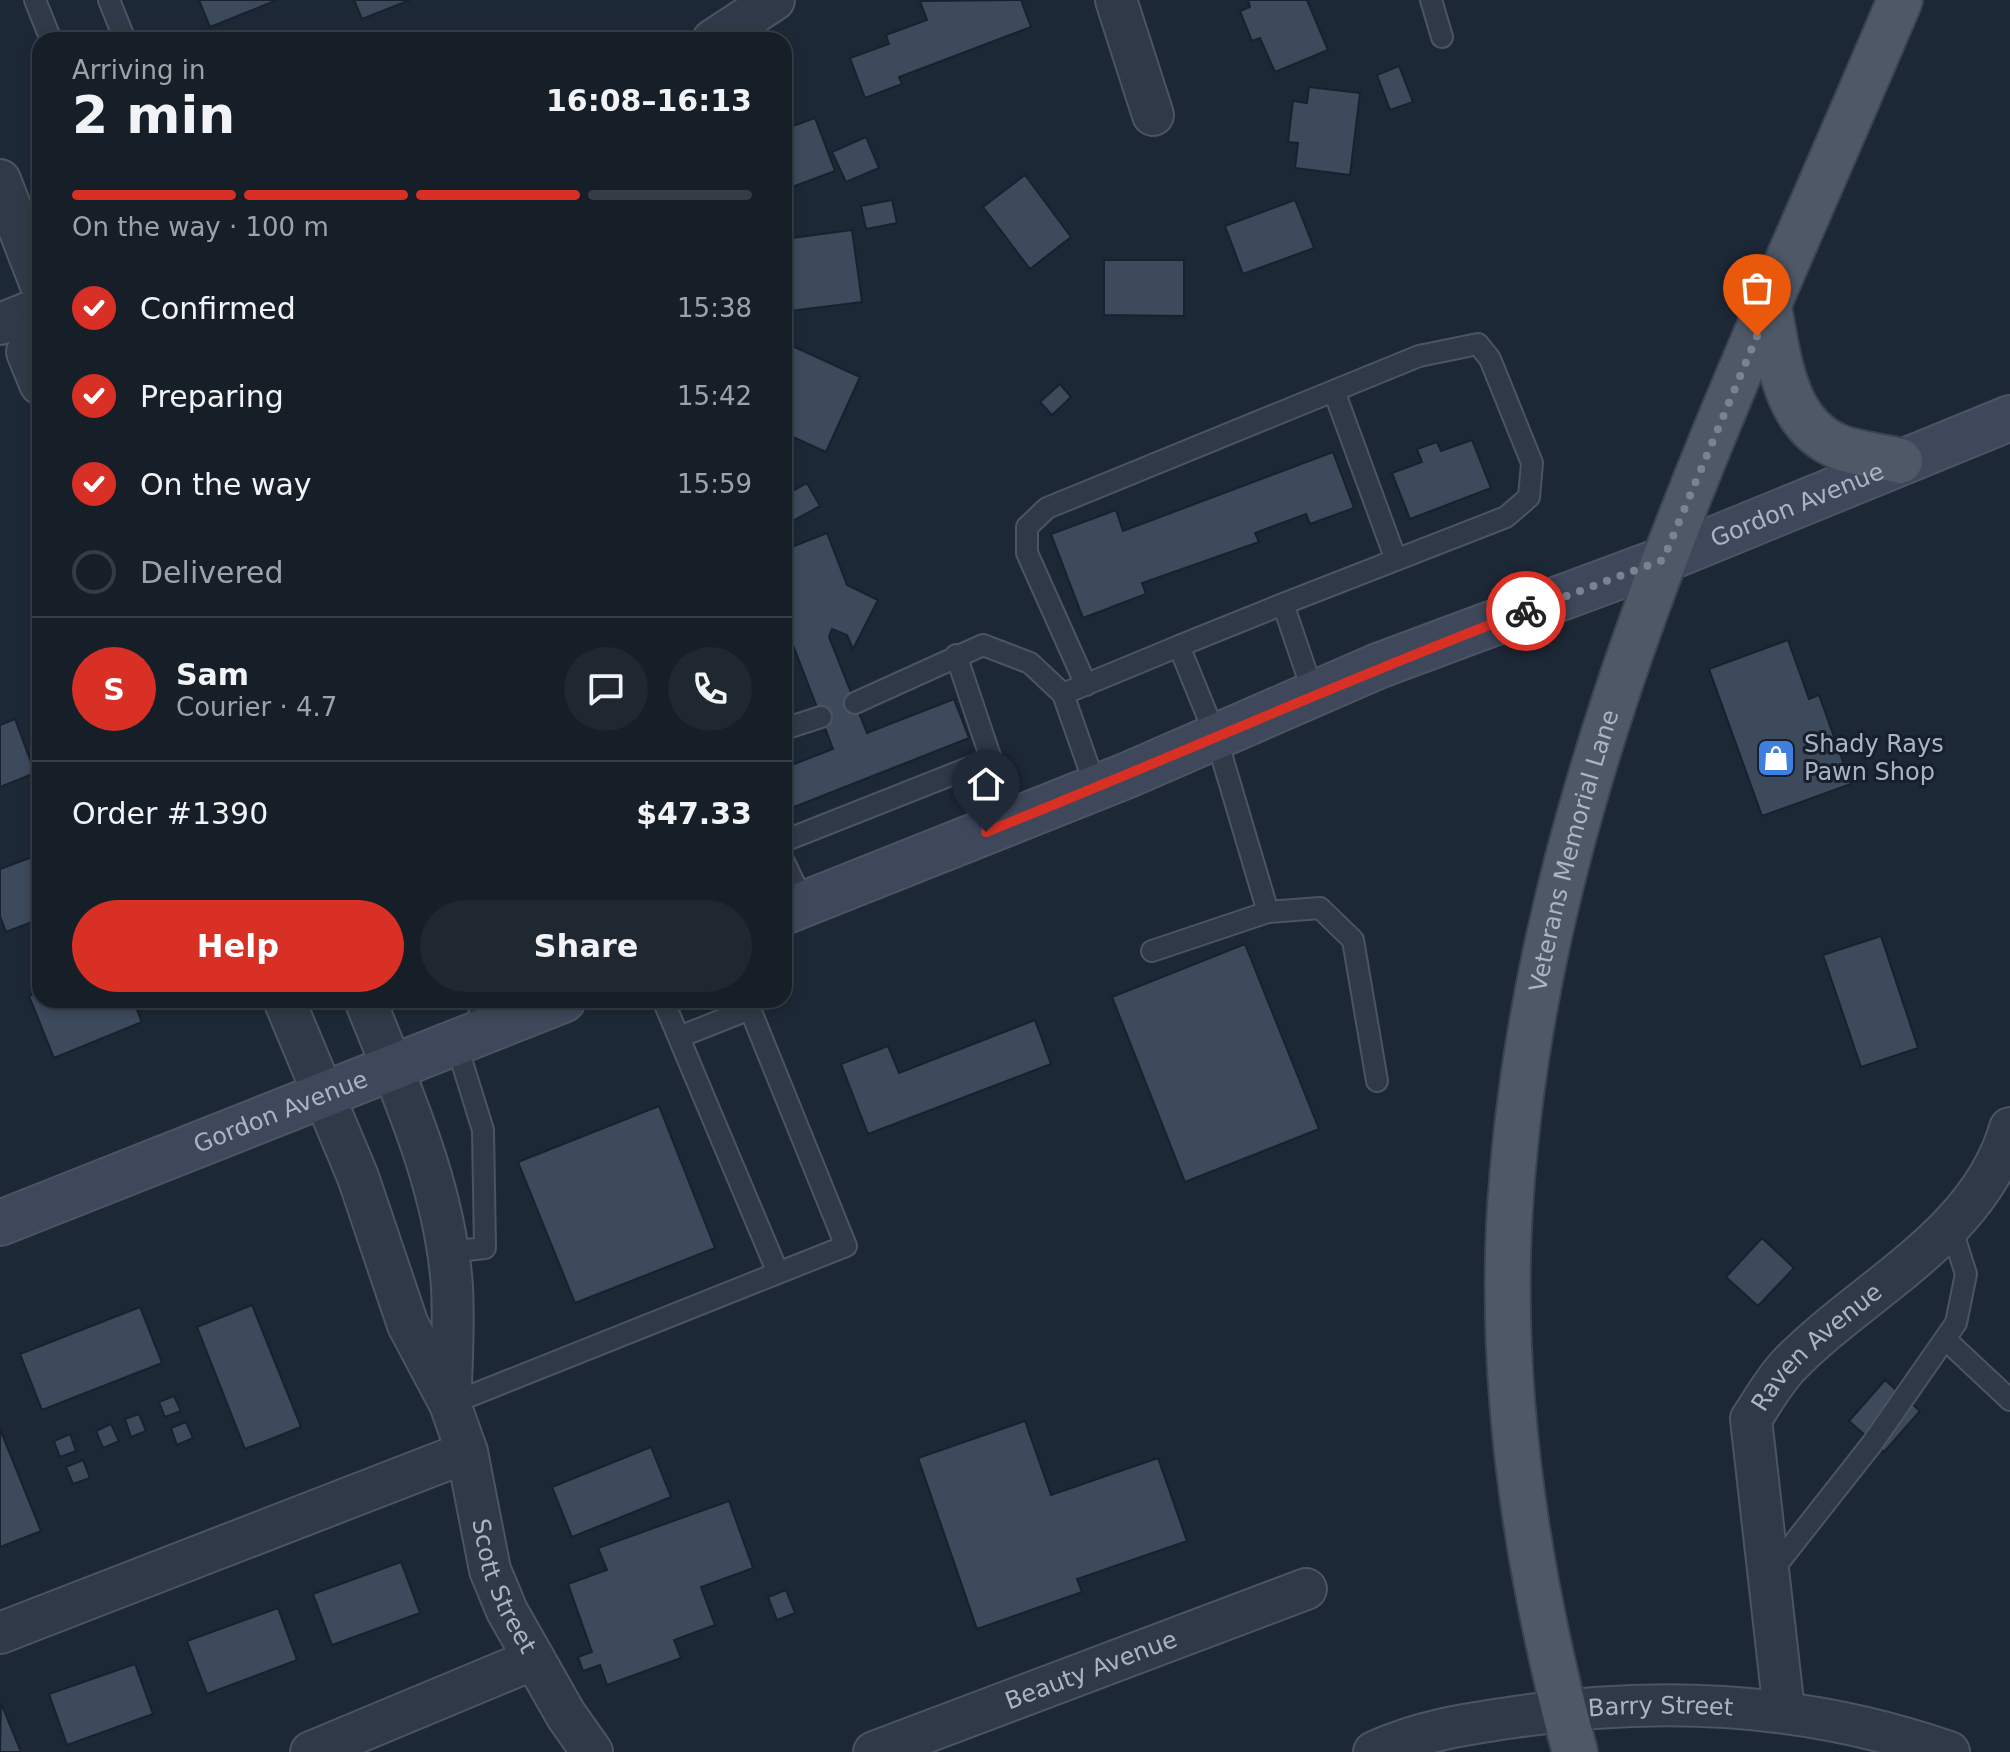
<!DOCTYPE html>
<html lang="en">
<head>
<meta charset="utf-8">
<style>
	body { margin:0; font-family:"DejaVu Sans",sans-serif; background:#1f2730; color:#f1f3f6; height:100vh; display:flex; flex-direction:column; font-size:30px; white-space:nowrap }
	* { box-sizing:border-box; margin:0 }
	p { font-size:26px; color:#9ea2a8 }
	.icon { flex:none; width:44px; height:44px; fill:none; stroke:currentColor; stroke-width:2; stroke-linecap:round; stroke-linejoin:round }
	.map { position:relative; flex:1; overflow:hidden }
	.panel { position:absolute; left:32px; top:32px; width:760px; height:976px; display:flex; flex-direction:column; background:#161e28; border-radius:24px; box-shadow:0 4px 12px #0003,0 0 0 2px #353c45 }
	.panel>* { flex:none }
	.pin { position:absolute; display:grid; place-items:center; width:68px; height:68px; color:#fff; margin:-82px -34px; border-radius:50% 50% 50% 0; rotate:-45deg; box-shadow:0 0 8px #0007 }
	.pin .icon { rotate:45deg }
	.courier { position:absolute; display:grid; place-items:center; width:80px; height:80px; margin:-40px; border:6px solid #d93025; border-radius:50%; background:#fff; color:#222; box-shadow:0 2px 10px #0007 }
	.summary em { font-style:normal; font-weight:800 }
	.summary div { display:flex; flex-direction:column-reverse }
	.summary { display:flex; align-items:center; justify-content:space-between; height:136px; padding:0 40px }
	h1 { font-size:52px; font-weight:800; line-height:60px }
	.bar { display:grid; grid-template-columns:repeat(4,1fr); gap:12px 8px; align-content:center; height:96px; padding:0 40px }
	.bar i { height:10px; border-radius:6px; background:#353c45 }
	.bar .current { background:#d93025 }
	.bar p { grid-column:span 4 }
	.line { display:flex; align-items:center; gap:20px; padding:0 40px; border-top:2px solid #353c45 }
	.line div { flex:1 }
	.round { display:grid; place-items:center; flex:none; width:84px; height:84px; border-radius:42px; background:#1f2730 }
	ol { padding:0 40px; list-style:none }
	li { display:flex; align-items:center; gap:24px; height:88px }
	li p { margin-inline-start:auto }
	li .icon { padding:8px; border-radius:50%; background:#d93025; color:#fff; stroke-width:4 }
	li:last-child { color:#9ea2a8 }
	li i { width:44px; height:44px; border:4px solid #353c45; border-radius:50% }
	.cta { display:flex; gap:16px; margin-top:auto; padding:16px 40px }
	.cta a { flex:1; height:92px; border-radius:48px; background:#d93025; color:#fff; font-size:32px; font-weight:800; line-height:92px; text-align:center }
	.cta a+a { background:#1f2730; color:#f1f3f6 }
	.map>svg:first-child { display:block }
	.building { fill:#3d4a5c; stroke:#18212d; stroke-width:2 }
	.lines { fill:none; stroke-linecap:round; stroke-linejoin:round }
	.lane-casing { stroke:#4b5462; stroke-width:24 }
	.street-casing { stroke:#4b5462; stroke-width:44 }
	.secondary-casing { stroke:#4b5462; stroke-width:48 }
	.primary-casing { stroke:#3a4350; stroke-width:48 }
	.lane { stroke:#303947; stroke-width:20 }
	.street { stroke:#303947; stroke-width:40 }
	.secondary { stroke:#3e485a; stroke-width:44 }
	.primary { stroke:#4e5867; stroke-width:44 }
	.done { stroke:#798392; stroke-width:8; stroke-dasharray:0 14.4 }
	.route { stroke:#d93025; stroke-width:10 }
	.labels { text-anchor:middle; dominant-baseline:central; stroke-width:6; stroke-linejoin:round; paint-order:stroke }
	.street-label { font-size:24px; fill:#aab4c4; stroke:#161f2b }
	.poi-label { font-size:24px; fill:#aab4c4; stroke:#161f2b; text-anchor:start }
</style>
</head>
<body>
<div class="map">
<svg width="2010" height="1752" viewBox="0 0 2010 1752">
	<rect width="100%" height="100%" fill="#1d2836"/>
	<!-- building -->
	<path class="building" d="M199 0H277L210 27Z
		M354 0H410L362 19Z
		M1021 0 1031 27 899 77 902 84 865 98 850 58 889 44 886 35 927 20 920 1Z
		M1248 0H1307L1328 50 1275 72 1260 38 1252 41 1240 11 1250 7Z
		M1399 66 1413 102 1390 110 1377 75Z
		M1309 87 1360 93 1350 175 1295 168 1298 143 1288 142 1293 101 1307 103Z
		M815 118 835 171 784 190V129Z
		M866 137 879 168 846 182 832 152Z
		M1025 175 1071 237 1030 269 983 207Z
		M892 200 897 223 866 229 861 206Z
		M1295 200 1314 248 1243 274 1225 226Z
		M852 230 862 302 790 311 784 239Z
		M1104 260H1184V316L1104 315Z
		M786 343 860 377 826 452 784 433Z
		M1060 384 1071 397 1052 415 1040 402Z
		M1472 440 1491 488 1410 519 1392 473 1422 462 1417 449 1437 442 1441 451Z
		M1333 452 1354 508 1310 524 1306 514 1255 533 1259 542 1142 583 1146 594 1083 618 1051 534 1116 510 1123 531Z
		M807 483 820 506 791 522 784 510V496Z
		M827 533 847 585 878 600 853 649 847 635 832 629 829 637 867 733 954 699 969 738 784 811V768L833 749 793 645 784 642V550Z
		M1788 640 1809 699 1819 695 1851 784 1762 816 1709 669Z
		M15 719 35 773 0 787V725Z
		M40 854V919L6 932 0 916V869Z
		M1881 936 1918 1048 1861 1067 1823 955Z
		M1245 944 1319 1129 1185 1182 1112 997Z
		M40 991V1000H133L142 1022 54 1058 29 996Z
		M1035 1020 1051 1064 868 1134 841 1064 888 1046 899 1073Z
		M659 1106 715 1248 575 1303 518 1162Z
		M1762 1238 1794 1268 1758 1306 1726 1277Z
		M252 1305 301 1427 245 1449 197 1327Z
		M140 1307 162 1363 42 1410 20 1354Z
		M1885 1380 1920 1411 1884 1452 1849 1421Z
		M174 1396 181 1411 165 1417 159 1402Z
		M139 1414 146 1431 131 1437 125 1419Z
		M1025 1421 1051 1495 1158 1458 1187 1541 1077 1579 1082 1592 977 1629 918 1458Z
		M186 1422 193 1438 177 1445 171 1428Z
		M111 1424 119 1441 103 1448 96 1431Z
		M0 1429 41 1531 0 1547Z
		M70 1434 76 1451 60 1457 54 1441Z
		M651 1447 671 1497 572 1537 552 1487Z
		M83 1460 90 1478 73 1484 66 1467Z
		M729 1501 753 1568 701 1587 715 1625 674 1640 681 1658 607 1685 600 1665 583 1671 578 1657 592 1652 568 1584 607 1570 598 1548Z
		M401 1562 420 1613 332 1645 313 1594Z
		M786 1590 795 1613 777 1620 768 1597Z
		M278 1608 297 1660 207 1694 187 1641Z
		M135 1664 153 1714 67 1745 49 1694Z
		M1 1703 21 1752H0Z"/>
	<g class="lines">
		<!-- lane casing -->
		<g class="lane-casing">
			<path id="lane" d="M35 0 51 40
				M109 0 125 40
				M1431 0 1442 37
				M1334 391 1396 560
				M956 655 991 759
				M1086 685 1027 553V527L1047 508 1419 356 1478 344 1490 359 1532 463 1529 497 1506 517 1283 604
				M855 703 983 645 1030 663 1063 694
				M784 729 821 717
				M1096 788 1063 694 1179 646
				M784 841 991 759 1012 821
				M784 862 804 904
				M1268 912 1320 908 1353 940 1377 1081
				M1152 951 1268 912 1216 737 1179 646 1283 604 1314 695
				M476 1000 489 1030
				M679 1037 750 1009 846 1246 778 1273
				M447 1252 485 1248 483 1130 456 1043
				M1945 1339 2010 1400
				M450 1404 778 1273 663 1000
				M1771 1572 1871 1445 1956 1323 1966 1274 1950 1224"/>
		</g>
		<!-- street casing -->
		<g class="street-casing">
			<g id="street">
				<path d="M1116 0 1153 115"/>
				<path d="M713 40 774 0"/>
				<path d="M0 180 40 283"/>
				<path d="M0 324 40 308"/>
				<path d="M40 324 27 352 40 384"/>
				<path id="s1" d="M284 1000 358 1177 408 1325 450 1404 467 1452 490 1570 507 1611 566 1715 592 1752"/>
				<path d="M365 1000C402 1093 445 1186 452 1287 454 1326 452 1365 450 1404"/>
				<path d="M0 1633 467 1452"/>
				<path id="s2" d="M1784 1711 1751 1419C1763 1401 1775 1379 1790 1364 1863 1289 1979 1236 2010 1128"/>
				<path d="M311 1752 534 1659"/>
				<path id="s3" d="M874 1752 1306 1589"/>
				<path id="s4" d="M1374 1752C1420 1731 1465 1724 1515 1717 1662 1695 1809 1703 1949 1752"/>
			</g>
		</g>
		<!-- secondary casing -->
		<g class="secondary-casing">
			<g id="secondary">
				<path id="s5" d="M784 912 1128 775 1378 666 1663 560 2010 418"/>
				<path id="s6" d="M0 1223 563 1000"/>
			</g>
		</g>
		<!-- primary casing -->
		<g class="primary-casing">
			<g id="primary">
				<path d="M1769 308C1779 358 1784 425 1839 447 1858 454 1880 456 1900 461"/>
				<path id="s7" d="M1575 1752C1529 1582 1501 1403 1509 1226 1531 789 1734 395 1900 0"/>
			</g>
		</g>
		<!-- lane -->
		<use href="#lane" class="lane"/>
		<!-- street -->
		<use href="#street" class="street"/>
		<!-- secondary -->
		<use href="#secondary" class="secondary"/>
		<!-- primary -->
		<use href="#primary" class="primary"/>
	</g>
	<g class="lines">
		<!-- done -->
		<path class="done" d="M1526 611 1663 560 1757 336"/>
		<!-- route -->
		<path class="route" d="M986 832C1167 760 1344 680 1526 611"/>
	</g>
	<!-- icons -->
	<defs>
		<g id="shop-square" transform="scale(2)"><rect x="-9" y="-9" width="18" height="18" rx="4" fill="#3f7fe0" stroke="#161f2b"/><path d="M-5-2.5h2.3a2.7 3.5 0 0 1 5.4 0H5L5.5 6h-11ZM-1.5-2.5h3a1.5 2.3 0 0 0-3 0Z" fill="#fff"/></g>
	</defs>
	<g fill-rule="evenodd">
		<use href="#shop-square" x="1776" y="758"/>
	</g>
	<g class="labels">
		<!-- street labels -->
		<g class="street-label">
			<text stroke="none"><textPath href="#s5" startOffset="1092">Gordon Avenue</textPath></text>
			<text stroke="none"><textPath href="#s7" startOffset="914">Veterans Memorial Lane</textPath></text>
			<text stroke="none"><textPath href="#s6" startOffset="302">Gordon Avenue</textPath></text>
			<text stroke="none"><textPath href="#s2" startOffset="392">Raven Avenue</textPath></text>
			<text stroke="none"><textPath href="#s1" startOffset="628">Scott Street</textPath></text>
			<text stroke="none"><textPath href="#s3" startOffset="232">Beauty Avenue</textPath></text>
			<text stroke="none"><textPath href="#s4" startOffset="292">Barry Street</textPath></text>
		</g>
		<!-- poi labels -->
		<g class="poi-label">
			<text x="1804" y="744">Shady Rays<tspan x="1804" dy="28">Pawn Shop</tspan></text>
		</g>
	</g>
</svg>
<div class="pin" style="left:1757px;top:336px;background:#ea580c"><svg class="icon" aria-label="bag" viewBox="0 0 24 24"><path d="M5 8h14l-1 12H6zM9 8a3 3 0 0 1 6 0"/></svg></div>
<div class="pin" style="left:986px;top:832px;background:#1f2937"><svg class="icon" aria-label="home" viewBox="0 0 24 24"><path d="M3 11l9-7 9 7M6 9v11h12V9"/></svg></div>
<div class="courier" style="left:1526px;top:611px"><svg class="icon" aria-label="bike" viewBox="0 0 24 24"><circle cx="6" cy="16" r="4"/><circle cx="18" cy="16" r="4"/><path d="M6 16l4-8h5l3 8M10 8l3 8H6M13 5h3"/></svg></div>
<section class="panel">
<div class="summary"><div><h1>2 min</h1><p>Arriving in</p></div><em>16:08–16:13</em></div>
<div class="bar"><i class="current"></i><i class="current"></i><i class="current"></i><i></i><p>On the way · 100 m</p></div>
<ol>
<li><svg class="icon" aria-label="check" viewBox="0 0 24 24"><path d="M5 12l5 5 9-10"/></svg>Confirmed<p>15:38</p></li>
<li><svg class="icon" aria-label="check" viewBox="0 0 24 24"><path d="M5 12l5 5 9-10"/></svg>Preparing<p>15:42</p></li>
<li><svg class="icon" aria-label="check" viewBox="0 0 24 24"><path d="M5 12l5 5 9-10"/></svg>On the way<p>15:59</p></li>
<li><i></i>Delivered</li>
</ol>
<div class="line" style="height:144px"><b class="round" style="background:#d93025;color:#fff">S</b><div><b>Sam</b><p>Courier · 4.7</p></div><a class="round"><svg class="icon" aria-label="chat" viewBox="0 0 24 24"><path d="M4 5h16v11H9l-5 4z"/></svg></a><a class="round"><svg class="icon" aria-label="phone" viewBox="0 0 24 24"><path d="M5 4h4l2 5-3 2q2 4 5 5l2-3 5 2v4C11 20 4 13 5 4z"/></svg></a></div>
<div class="line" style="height:104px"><div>Order #1390</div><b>$47.33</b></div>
<div class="cta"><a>Help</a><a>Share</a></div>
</section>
</div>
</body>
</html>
